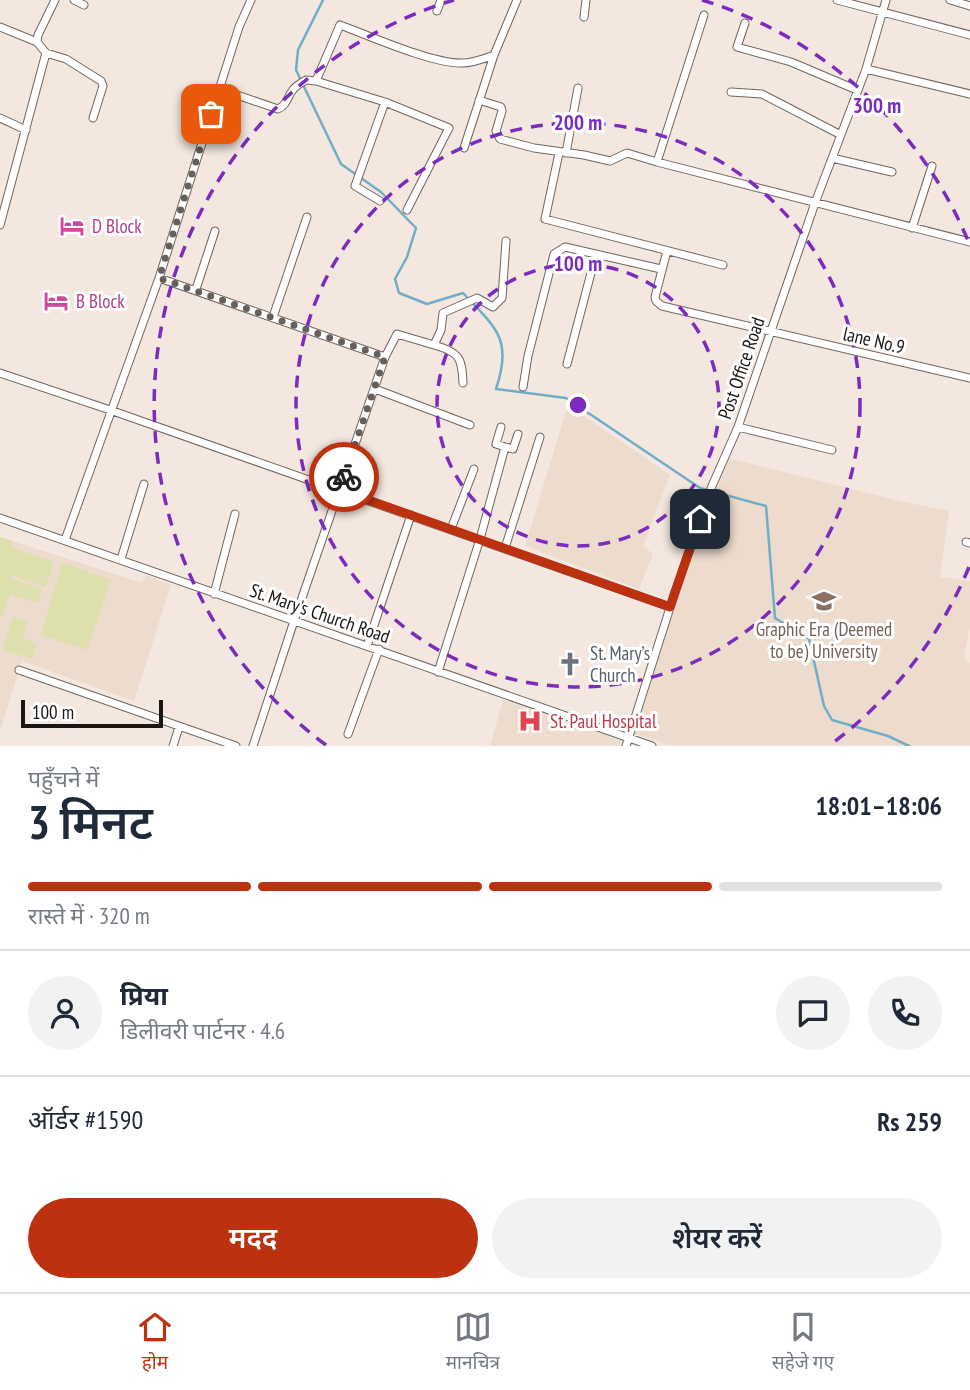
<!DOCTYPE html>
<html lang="hi">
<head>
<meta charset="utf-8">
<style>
	body { margin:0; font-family:"PT Sans Narrow","Noto Sans Devanagari",sans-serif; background:#f2f2f3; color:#1f2937; height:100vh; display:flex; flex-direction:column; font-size:26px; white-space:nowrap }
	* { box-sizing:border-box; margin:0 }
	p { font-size:23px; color:#747a83 }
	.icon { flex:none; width:38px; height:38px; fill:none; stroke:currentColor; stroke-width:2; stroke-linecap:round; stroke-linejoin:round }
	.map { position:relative; height:746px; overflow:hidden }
	.sheet { display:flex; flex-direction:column; background:#fff; flex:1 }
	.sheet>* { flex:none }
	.scale { position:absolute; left:21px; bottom:18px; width:142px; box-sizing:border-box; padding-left:7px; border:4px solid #1a1613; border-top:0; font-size:19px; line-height:24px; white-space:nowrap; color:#1a1613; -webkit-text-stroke:5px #fff; paint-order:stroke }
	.pin { position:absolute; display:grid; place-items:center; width:60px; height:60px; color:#fff; margin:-30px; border-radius:14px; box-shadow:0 4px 10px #0006 }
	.courier { position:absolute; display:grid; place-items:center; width:70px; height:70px; margin:-35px; border:5px solid #bc3210; border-radius:50%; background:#fff; color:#222; box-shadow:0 2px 9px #0007 }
	.overview em { font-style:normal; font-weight:600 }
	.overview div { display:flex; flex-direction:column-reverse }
	.overview { display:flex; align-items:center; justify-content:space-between; height:119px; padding:0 28px }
	h1 { font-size:46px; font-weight:600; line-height:52px }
	.bar { display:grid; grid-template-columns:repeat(4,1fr); gap:10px 7px; align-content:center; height:84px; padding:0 28px }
	.bar i { height:9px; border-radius:5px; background:#e0e1e3 }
	.bar .selected { background:#bc3210 }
	.bar p { grid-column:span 4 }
	.line { display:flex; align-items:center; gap:18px; padding:0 28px; border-top:2px solid #e0e1e3 }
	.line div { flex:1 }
	.round { display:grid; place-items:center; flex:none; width:74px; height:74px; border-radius:37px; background:#f2f2f3 }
	.primary-button { display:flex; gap:14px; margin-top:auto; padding:14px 28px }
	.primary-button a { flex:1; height:80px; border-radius:42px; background:#bc3210; color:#fff; font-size:28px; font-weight:600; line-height:80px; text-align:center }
	.primary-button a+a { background:#f2f2f3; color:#1f2937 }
	.tab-bar { display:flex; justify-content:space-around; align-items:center; height:98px; border-top:2px solid #e0e1e3; background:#fff; font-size:19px; color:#747a83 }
	.tab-bar a { display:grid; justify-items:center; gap:4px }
	.tab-bar .selected { color:#bc3210 }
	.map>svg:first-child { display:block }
	.built { fill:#eddbcd }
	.green { fill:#dde0ac }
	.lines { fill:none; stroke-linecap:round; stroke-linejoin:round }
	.stream { stroke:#72adc7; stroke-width:2.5 }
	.minor-casing { stroke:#70665e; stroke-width:9 }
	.minor { stroke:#fff; stroke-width:7 }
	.done { stroke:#665f5a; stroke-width:7; stroke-dasharray:0 12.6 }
	.route { stroke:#bc3210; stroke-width:9 }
	.ring { fill:none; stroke:#7b2cbf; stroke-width:3.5; stroke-dasharray:12 9 }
	.labels { text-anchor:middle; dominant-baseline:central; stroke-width:6; stroke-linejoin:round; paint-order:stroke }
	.hotel-label { font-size:19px; fill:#b23c85; stroke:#fff; text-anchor:start }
	.street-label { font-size:19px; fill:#1a1613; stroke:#fff }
	.education-label { font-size:19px; fill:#785e54; stroke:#fff }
	.worship-label { font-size:19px; fill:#5b616d; stroke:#fff; text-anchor:start }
	.health-label { font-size:19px; fill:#be3a42; stroke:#fff; text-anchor:start }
	.centre { fill:#7b2cbf; stroke:#fff; stroke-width:3.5 }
	.ring-label { font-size:21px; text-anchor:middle; font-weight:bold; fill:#7b2cbf; stroke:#fff; stroke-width:6; stroke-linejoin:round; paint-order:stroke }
</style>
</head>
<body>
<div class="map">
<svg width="970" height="746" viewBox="0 0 970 746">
	<rect width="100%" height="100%" fill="#f3e7df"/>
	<!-- built -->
	<path class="built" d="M568 405 670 475 643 546 653 554 639 589 525 546Z
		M728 458 899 501 949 511 940 577 970 581V627L964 657 970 664V746H674L635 734 682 585Z
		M0 537 142 583 146 575 171 585 134 701 22 661 0 731Z
		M503 700 622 741 620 746H490Z"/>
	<!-- green -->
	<path class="green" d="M0 537 12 541 11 547 54 562 46 587 13 576 12 579 42 589 37 603 10 594 2 616H0Z
		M62 563 111 580 87 650 41 635Z
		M13 617 28 622 23 639 37 643 32 659 3 650Z"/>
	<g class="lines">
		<!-- stream -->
		<path class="stream" d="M323 0 298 50 296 70 341 164 381 192 416 228 407 257 395 279 399 293 427 304 463 293C496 328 513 339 496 389L566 398 700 488 766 506 775 618 809 639 824 706 832 720 888 736 909 746"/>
		<!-- minor casing -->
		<g class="minor-casing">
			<path id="minor" d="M74 0 84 5
				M837 0 970 35
				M950 0 970 6
				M437 11 441 0
				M584 17 586 0
				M745 23 737 47 791 62 857 90
				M0 27 37 42
				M46 53 66 59 101 81 103 86 93 118
				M866 69 970 94
				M219 89 278 109C287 105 287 98 292 91 295 86 301 83 306 80L316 81
				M731 92 762 94 841 135
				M479 100 501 107 502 111 496 131 500 139 534 148 584 155 610 161 627 153 657 162 970 242
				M0 118 26 130
				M464 148 494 55 517 0
				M559 153 545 219 723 265
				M566 153 578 88
				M832 158 892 172
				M657 162 704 15
				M380 201 355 186 385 102
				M407 210 449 128 385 102 316 81 340 25C370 36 433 64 462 63 473 63 483 59 494 55
				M0 225 46 53 37 42 38 35 55 0
				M912 228 932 166
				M667 251 655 297 656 301 662 306 970 378
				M159 278 385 357
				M196 289 215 231
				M273 317 307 217
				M434 345C459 352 462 357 463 383
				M567 364 596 254
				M0 373 110 410 670 607
				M523 387 528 356 554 254 565 247 661 269
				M375 389 470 425
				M738 427 832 450
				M505 447 513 449 518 434
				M0 518 652 746
				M451 529 474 469
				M65 540 159 278 239 27 251 0
				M966 542 970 543
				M505 548 540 437
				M121 559 144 484
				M214 594 235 514
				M367 646 411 515
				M19 670 236 746
				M438 672 480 539 505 447 496 444 501 427
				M348 734 379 649
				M173 746 179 727
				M253 746 294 621 385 357 397 334 434 345 441 330 443 313 477 298 493 307 502 298 506 241
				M626 746 675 592 712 486 738 427 815 203 866 69 886 0"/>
		</g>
		<!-- minor -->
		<use href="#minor" class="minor"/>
	</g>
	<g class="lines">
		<!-- done -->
		<path class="done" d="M211 114 159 278 385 357 344 477"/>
		<!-- route -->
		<path class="route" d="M344 477 340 490 670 607 700 519"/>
	</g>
	<!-- distance rings -->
	<g class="ring">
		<circle cx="578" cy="405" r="141"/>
		<circle cx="578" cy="405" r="282"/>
		<path d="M969 567A423 423 0 0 1 830 745M326 745A423 423 0 0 1 454 0M702 0A423 423 0 0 1 969 243"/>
	</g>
	<!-- icons -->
	<defs>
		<g id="hotel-bare" transform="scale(1.89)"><path d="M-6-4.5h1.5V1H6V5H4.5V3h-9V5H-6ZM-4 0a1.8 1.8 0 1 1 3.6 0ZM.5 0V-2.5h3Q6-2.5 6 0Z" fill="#d1479c" stroke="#fff" stroke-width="2.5" paint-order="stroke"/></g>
		<g id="university-bare" transform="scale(1.89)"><path d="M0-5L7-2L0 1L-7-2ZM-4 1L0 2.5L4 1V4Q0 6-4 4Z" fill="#8d6e63" stroke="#fff" stroke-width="2.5" paint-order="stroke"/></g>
		<g id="church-bare" transform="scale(1.89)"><path d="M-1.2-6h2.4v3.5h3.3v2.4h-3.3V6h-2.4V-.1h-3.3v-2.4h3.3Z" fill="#6b7280" stroke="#fff" stroke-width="2.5" paint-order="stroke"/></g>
		<g id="hospital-bare" transform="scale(1.89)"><path d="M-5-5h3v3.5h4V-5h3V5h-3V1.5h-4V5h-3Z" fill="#e0444e" stroke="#fff" stroke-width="2.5" paint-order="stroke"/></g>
	</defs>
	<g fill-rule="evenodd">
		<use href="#hotel-bare" x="72" y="226"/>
		<use href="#hotel-bare" x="56" y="301"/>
		<use href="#university-bare" x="824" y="601"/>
		<use href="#church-bare" x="570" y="664"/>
		<use href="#hospital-bare" x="530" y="721"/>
	</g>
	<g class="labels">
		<!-- hotel labels -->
		<g class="hotel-label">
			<text x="92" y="226">D Block</text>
			<text x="76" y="301">B Block</text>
		</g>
		<!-- street labels -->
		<g class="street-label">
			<text transform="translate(874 340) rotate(13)">lane No.9</text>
			<text transform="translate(741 368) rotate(-71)">Post Office Road</text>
			<text transform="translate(320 613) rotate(19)">St. Mary's Church Road</text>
		</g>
		<!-- education labels -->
		<g class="education-label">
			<text x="824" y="629">Graphic Era (Deemed<tspan x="824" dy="22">to be) University</tspan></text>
		</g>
		<!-- worship labels -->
		<g class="worship-label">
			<text x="590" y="653">St. Mary’s<tspan x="590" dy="22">Church</tspan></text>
		</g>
		<!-- health labels -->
		<g class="health-label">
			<text x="550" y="721">St. Paul Hospital</text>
		</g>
	</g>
	<circle cx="578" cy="405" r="10" class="centre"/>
	<g class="ring-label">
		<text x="877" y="113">300 m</text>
		<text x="578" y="130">200 m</text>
		<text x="578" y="271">100 m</text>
	</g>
</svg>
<div class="scale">100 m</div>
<div class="pin" style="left:211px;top:114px;background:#ea580c"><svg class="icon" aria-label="bag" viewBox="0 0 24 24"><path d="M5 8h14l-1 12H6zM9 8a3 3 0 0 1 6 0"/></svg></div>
<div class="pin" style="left:700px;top:519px;background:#1f2937"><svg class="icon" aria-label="home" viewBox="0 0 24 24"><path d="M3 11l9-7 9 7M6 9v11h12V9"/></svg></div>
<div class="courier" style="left:344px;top:477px"><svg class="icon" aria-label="bike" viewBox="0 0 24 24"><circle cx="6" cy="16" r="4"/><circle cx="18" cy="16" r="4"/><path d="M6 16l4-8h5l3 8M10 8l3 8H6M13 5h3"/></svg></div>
</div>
<section class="sheet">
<div class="overview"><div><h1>3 मिनट</h1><p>पहुँचने में</p></div><em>18:01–18:06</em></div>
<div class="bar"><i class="selected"></i><i class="selected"></i><i class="selected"></i><i></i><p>रास्ते में · 320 m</p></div>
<div class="line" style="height:126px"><a class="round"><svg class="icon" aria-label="person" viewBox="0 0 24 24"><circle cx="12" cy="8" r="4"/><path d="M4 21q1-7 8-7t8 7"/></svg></a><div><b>प्रिया</b><p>डिलीवरी पार्टनर · 4.6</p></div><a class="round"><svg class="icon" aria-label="chat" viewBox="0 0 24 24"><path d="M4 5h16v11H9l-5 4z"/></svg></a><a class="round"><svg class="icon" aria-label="phone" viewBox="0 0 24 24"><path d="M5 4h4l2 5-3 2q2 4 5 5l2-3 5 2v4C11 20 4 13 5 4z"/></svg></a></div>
<div class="line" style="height:91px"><div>ऑर्डर #1590</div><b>Rs 259</b></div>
<div class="primary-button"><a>मदद</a><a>शेयर करें</a></div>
</section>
<nav class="tab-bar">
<a class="selected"><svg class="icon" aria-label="home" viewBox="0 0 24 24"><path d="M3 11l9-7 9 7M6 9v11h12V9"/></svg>होम</a>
<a><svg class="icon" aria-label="map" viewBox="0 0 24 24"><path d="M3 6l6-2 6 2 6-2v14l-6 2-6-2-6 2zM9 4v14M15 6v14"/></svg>मानचित्र</a>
<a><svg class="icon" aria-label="saved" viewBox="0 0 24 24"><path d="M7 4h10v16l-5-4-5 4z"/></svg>सहेजे गए</a>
</nav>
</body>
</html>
